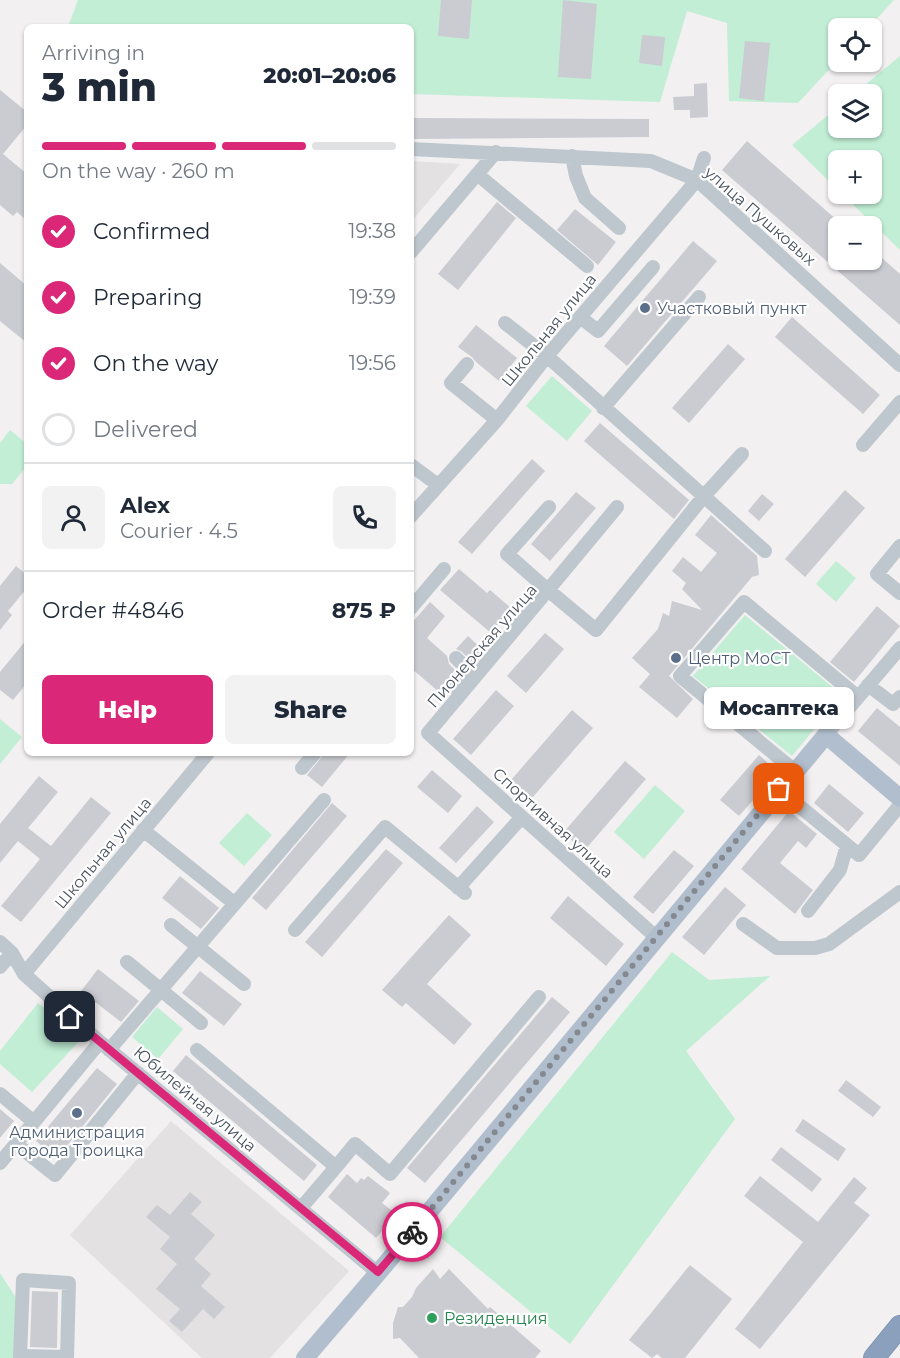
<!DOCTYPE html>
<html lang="en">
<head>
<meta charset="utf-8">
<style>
	body { margin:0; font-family:Montserrat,sans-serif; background:#f2f2f3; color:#1f2937; height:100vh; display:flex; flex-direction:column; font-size:22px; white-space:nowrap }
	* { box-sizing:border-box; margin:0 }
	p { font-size:20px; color:#747a83 }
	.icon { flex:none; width:33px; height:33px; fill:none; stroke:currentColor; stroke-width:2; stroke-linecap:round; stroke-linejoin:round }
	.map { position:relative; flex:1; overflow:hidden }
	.details { position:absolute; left:24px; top:24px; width:390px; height:732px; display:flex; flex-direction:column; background:#fff; border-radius:9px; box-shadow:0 2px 4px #0004 }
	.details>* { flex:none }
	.fabs { position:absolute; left:828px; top:18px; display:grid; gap:12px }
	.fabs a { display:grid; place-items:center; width:54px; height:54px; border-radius:9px; background:#fff; box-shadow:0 2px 4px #0004; font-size:30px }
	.pin { position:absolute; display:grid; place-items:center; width:51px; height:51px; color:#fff; margin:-26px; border-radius:12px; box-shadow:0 3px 9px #0006 }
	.courier { position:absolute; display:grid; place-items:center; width:60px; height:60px; margin:-30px; border:4px solid #db2777; border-radius:50%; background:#fff; color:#222; box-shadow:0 2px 8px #0007 }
	.bubble { position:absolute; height:42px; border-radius:9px; background:#fff; box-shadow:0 2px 4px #0004; font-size:20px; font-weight:800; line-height:42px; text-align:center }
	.head em { font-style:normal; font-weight:800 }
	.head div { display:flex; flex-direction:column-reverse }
	.head { display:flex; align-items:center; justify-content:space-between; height:102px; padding:0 18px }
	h1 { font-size:39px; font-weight:800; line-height:45px }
	.bar { display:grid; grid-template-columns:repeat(4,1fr); gap:9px 6px; align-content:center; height:72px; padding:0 18px }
	.bar i { height:8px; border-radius:4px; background:#e0e1e3 }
	.bar .active { background:#db2777 }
	.bar p { grid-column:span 4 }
	.line { display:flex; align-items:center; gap:15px; padding:0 18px; border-top:2px solid #e0e1e3 }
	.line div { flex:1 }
	.round { display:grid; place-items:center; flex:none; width:63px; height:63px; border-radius:9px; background:#f2f2f3 }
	ol { padding:0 18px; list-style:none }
	li { display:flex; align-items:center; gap:18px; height:66px }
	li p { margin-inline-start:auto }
	li .icon { padding:6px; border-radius:50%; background:#db2777; color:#fff; stroke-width:4 }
	li:last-child { color:#747a83 }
	li i { width:33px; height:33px; border:3px solid #e0e1e3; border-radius:50% }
	.button { display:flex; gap:12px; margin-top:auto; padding:12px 18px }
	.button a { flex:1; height:69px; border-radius:9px; background:#db2777; color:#fff; font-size:24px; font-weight:800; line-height:69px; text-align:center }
	.button a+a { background:#f2f2f3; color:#1f2937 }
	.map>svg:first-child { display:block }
	.education { fill:#e3e1e2 }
	.green { fill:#c1eed5 }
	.building { fill:#caccd2 }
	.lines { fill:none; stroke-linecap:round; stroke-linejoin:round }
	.highway-casing { stroke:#758ba8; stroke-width:22 }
	.minor { stroke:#bfc7ce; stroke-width:14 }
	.major { stroke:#b1bece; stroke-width:18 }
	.highway { stroke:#8aa0bd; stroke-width:21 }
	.done { stroke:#848990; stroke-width:6; stroke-dasharray:0 10.8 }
	.route { stroke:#db2777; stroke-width:8 }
	.service-dot { fill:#5c6f8a; stroke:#fff; stroke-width:2 }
	.leisure-dot { fill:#2e9e5b; stroke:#fff; stroke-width:2 }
	.labels { text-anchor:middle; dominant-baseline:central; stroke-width:4.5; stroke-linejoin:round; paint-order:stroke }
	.street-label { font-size:16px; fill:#49525d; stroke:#fff }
	.service-label { font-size:16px; fill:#4e5e75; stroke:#fff; text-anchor:start }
	.leisure-label { font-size:16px; fill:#27864d; stroke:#fff; text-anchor:start }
</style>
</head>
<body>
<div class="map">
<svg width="900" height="1358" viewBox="0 0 900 1358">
	<rect width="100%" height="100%" fill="#f2f0f0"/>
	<!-- education -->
	<path class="education" d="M411 161 460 164 411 222Z
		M171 1121 349 1271 270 1358H202L70 1235Z"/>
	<!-- green -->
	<path class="green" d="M78 0H894L868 28H838V60L798 103 729 101 727 23 687 11 660 102 411 94V27H68Z
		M900 56V250L842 194H872V160H838V190L792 145 838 107V128H872V94H854Z
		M552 376 592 411 567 441 526 406Z
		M10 430 27 444V466L12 484H0V443Z
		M836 561 856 578 836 602 816 584Z
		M745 615 842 695 792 756 693 676Z
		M0 719 22 737 0 764Z
		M655 785 685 811 644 859 614 832Z
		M247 813 272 835 244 866 219 843Z
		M672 952 709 980 770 976 686 1051 735 1119 570 1344 440 1237Z
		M38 1003 83 1037 32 1092 0 1064V1051Z
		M157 1007 183 1029 158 1059 132 1037Z
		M0 1273 18 1301V1358H0Z"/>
	<!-- building -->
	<path class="building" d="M441 0H472L469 39 438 36Z
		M563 0 597 4 591 79 558 77Z
		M642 35 665 37 662 66 639 63Z
		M745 41 770 43 764 101 739 98Z
		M707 83 708 117 690 118V110H674L673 97 694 96V84Z
		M0 90 27 112V125L3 154 27 174V221L17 212 13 216 0 205Z
		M411 118 649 119V137L411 139Z
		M747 141 838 221V260H872V249L900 274V325L722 170Z
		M497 202 516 218 458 290 438 274Z
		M575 209 616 242 598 265 557 230Z
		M693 241 717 261 627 366 604 346Z
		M0 263 27 286V343L0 321Z
		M792 317 880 395 863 414 775 337Z
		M476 325 517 358 499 381 476 362 472 357 458 347Z
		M728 344 745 359 689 423 672 408Z
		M600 423 689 500 674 519 584 441Z
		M532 459 545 471 472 554 458 542Z
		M845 490 865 508 805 577 785 559Z
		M576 492 596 508 550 561 531 544Z
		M762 494 774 504 759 521 748 511Z
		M711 515 757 556 759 575 752 577 669 676 693 699 677 718 639 687 650 674 632 658 658 629 663 613 669 616 672 601 702 610 682 589 686 583 672 571 683 557 701 572 717 553 695 535Z
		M16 566 27 575V588L8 611 12 615 0 630V586Z
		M459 569 487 593 490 590 511 608 491 633 440 590Z
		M430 602 445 616 427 638 447 656 449 664 455 670 439 692 411 668V624Z
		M877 606 900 626 854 682 830 662Z
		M545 633 564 649 526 693 507 676Z
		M468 636 485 652 474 664 462 652 456 649Z
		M27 639V683L13 700 0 690V672Z
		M496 690 514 706 471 755 453 739Z
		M877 708 900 727V766L858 731Z
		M572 710 593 728 532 798 511 780Z
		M325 753H350L322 787 307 775Z
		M759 755 778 772 739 816 720 800Z
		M625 761 646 779 584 851 563 833Z
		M432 770 462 796 448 813 417 787Z
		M39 776 58 792 28 828 51 846 91 797 111 813 21 922 1 906 40 859 18 841 0 863V824Z
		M829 784 864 813 848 832 814 803Z
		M332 803 347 816 266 910 252 898Z
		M477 806 494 822 456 863 439 848Z
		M789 811 817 834 806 848 798 841 780 863 813 890 795 914 741 869Z
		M386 849 403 863 322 957 305 942Z
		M674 850 694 866 653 914 633 897Z
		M180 876 219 908 201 929 162 898Z
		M725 887 746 905 704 955 682 937Z
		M568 896 624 944 606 966 550 918Z
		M449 915 471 935 427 984 472 1024 454 1045 406 1003 402 1007 382 990Z
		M98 969 139 1001 121 1022 81 991Z
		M200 971 242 1004 224 1026 182 993Z
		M552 997 570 1012 425 1183 407 1168Z
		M186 1055 317 1165 304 1181 173 1071Z
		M97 1068 117 1084 57 1158 36 1141Z
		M846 1080 881 1107 873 1117 838 1091Z
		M0 1109 14 1121 0 1138Z
		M803 1119 846 1149 838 1161 795 1131Z
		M781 1147 822 1179 812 1192 771 1160Z
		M347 1174 357 1183 361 1178 364 1180 368 1176 390 1193 382 1203 396 1214 376 1238 328 1197Z
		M760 1176 818 1222 854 1177 867 1188 854 1203 870 1215 760 1349 735 1329 803 1242 744 1196Z
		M190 1192 202 1202 191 1214 215 1235 194 1259 211 1274 201 1286 225 1307 214 1319 203 1309 182 1332 169 1321 180 1309 156 1289 177 1264 160 1249 170 1237 146 1217 157 1205 170 1215Z
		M690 1265 732 1299 685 1358H662L657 1354 652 1358 629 1340Z
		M433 1269 440 1279 449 1269 488 1309 490 1307 541 1351 535 1358H419L400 1338 393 1339V1323L398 1307H403L412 1297 416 1288Z
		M32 1291 58 1292 57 1348 30 1347Z"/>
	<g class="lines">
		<!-- highway casing -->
		<g class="highway-casing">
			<path id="highway" d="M874 1358 900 1326"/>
		</g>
		<!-- minor -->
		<path class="minor" d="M411 149 651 161 697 180 900 365
			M572 156 576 176 585 198 619 228
			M477 174 587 266
			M411 252 496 152
			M580 317 598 331 653 267
			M505 323 547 356 765 551
			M467 364 451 383 497 420
			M603 408 699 297
			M863 445 900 402
			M411 465 438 485
			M549 507 507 554 548 590 617 507
			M411 516 497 420 547 356 697 180 704 158
			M900 546 877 574 900 593
			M411 608 444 569
			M596 630 548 590 428 733 657 938
			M596 630 704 496 742 454
			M456 658 468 670 453 686 462 693
			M868 685 893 704 900 697
			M826 735 900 648
			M302 768 315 753
			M795 771 680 676 744 602 858 697
			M787 796 859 855 900 805
			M143 830 234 903
			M458 888 521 818
			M808 911 840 870 845 852 849 847
			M743 924 777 948H815L829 944 900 892
			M171 925 244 984
			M295 930 385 827 465 893
			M0 942 12 953 24 974 100 1042 378 1273
			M127 962 201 1023
			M0 967 12 953
			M24 974 208 753
			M109 1050 324 800
			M197 1050 336 1167 301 1208
			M0 1094 34 1122
			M16 1144 55 1175 138 1073
			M0 1163 100 1042
			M336 1167 355 1144 390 1174 539 997
			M67 1357 20 1356 23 1280 69 1283 67 1358"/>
		<!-- major -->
		<path class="major" d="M305 1358 378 1273 826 735 900 798"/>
		<!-- highway -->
		<use href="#highway" class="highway"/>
	</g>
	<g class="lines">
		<!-- done -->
		<path class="done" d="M412 1232 779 789"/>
		<!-- route -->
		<path class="route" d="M70 1017 378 1272 412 1232"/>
	</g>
	<!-- markers -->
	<g class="service-dot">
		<circle cx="645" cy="308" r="6"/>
		<circle cx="676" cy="658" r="6"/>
		<circle cx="77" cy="1113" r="6"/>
	</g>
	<circle class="leisure-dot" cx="432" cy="1318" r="6"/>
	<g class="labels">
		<!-- street labels -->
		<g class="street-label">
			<text transform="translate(760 216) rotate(41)">улица Пушковых</text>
			<text transform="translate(549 330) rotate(-51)">Школьная улица</text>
			<text transform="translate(482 646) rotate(-49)">Пионерская улица</text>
			<text transform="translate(553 823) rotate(42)">Спортивная улица</text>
			<text transform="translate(103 853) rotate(-50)">Школьная улица</text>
			<text transform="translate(195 1099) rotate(40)">Юбилейная улица</text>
		</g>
		<!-- service labels -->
		<g class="service-label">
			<text x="657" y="308">Участковый пункт</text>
			<text x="688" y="658">Центр МоСТ</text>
			<text x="77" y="1132" text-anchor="middle">Администрация<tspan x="77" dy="18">города Троицка</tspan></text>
		</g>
		<!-- leisure labels -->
		<g class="leisure-label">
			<text x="444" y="1318">Резиденция</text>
		</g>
	</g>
</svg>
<div class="fabs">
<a><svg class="icon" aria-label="locate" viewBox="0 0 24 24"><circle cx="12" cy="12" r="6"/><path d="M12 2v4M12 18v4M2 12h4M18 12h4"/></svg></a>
<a><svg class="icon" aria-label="layers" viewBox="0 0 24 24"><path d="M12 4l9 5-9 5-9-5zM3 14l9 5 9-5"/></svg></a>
<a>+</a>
<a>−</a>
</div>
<div class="pin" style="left:779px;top:789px;background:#ea580c"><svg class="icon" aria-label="bag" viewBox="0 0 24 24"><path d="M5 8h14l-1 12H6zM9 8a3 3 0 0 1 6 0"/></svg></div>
<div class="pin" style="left:70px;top:1017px;background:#1f2937"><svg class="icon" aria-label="home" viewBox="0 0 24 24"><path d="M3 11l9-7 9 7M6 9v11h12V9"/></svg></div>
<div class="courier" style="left:412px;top:1232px"><svg class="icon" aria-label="bike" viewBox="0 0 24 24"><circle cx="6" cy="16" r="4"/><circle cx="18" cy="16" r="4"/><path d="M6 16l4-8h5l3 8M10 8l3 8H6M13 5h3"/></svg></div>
<div class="bubble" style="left:704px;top:687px;width:150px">Мосаптека</div>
<section class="details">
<div class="head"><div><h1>3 min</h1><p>Arriving in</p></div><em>20:01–20:06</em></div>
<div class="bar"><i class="active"></i><i class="active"></i><i class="active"></i><i></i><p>On the way · 260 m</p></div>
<ol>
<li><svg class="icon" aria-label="check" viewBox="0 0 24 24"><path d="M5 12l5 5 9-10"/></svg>Confirmed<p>19:38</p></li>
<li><svg class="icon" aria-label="check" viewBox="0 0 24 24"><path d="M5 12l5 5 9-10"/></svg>Preparing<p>19:39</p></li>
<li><svg class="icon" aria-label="check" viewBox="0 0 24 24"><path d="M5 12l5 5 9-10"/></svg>On the way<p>19:56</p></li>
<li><i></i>Delivered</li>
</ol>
<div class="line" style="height:108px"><a class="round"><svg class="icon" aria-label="person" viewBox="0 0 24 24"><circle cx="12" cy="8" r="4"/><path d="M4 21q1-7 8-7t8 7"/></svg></a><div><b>Alex</b><p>Courier · 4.5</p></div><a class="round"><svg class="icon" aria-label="phone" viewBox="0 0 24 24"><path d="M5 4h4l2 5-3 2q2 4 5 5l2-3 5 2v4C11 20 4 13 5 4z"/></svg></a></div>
<div class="line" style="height:78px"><div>Order #4846</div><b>875 ₽</b></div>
<div class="button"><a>Help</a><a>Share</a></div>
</section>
</div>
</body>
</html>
